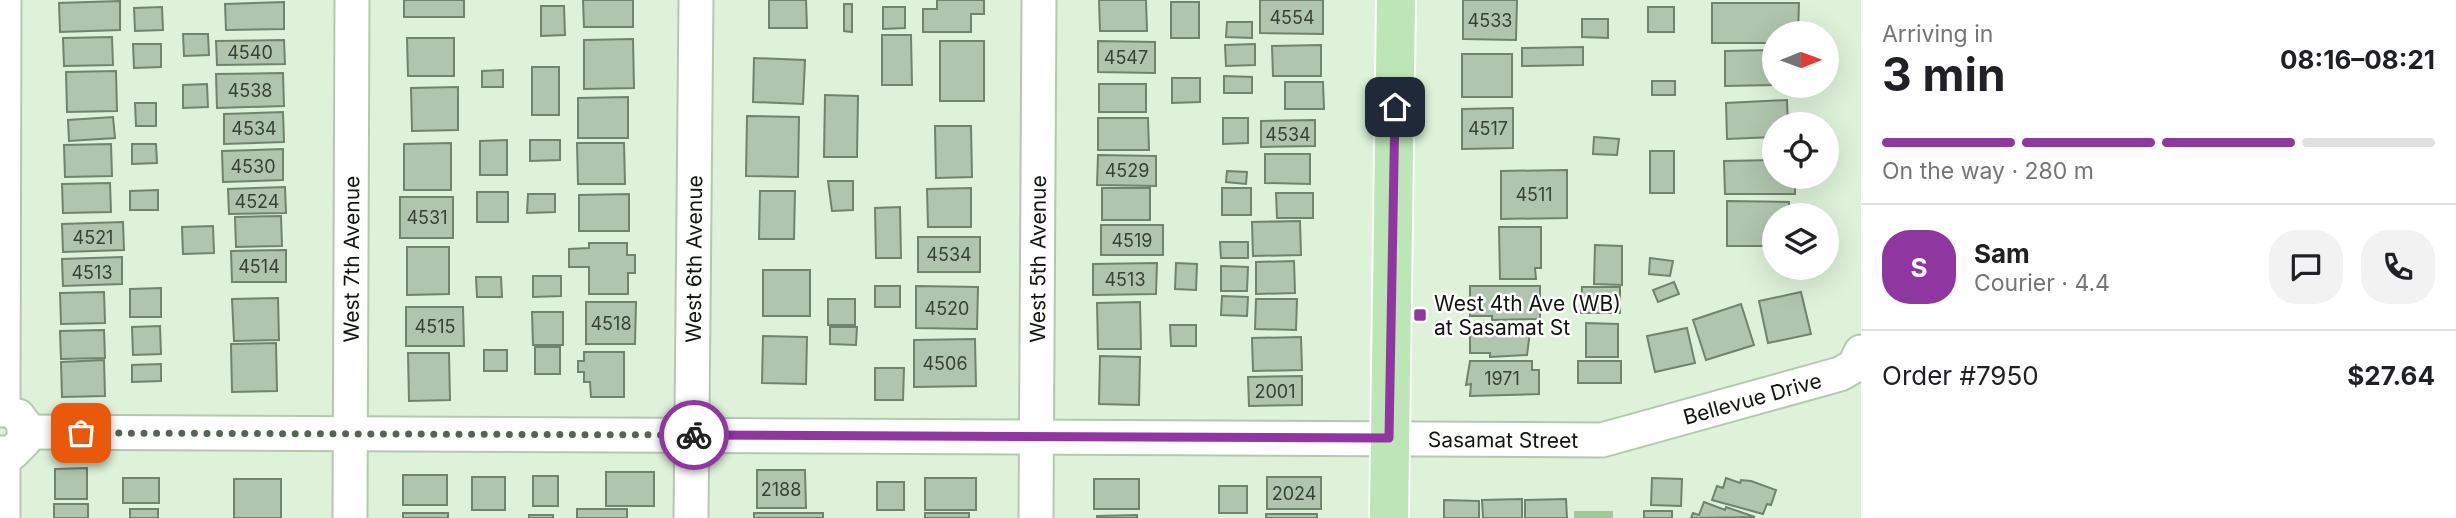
<!DOCTYPE html>
<html lang="en">
<head>
<meta charset="utf-8">
<style>
	body { margin:0; font-family:Inter,sans-serif; background:#f2f2f2; color:#202124; height:100vh; display:flex; flex-direction:column; font-size:26px; white-space:nowrap }
	* { box-sizing:border-box; margin:0 }
	p { font-size:23px; color:#757577 }
	.icon { flex:none; width:38px; height:38px; fill:none; stroke:currentColor; stroke-width:2; stroke-linecap:round; stroke-linejoin:round }
	.map { position:relative; flex:1; overflow:hidden }
	.panel { display:flex; flex-direction:column; background:#fff; width:595px }
	.panel>* { flex:none }
	.needle { width:46px; rotate:89deg }
	.controls { position:absolute; left:1762px; top:21px; display:grid; gap:14px }
	.controls a { display:grid; place-items:center; width:77px; height:77px; border-radius:50%; background:#fff; box-shadow:0 7px 28px #0002; font-size:35px }
	.pin { position:absolute; display:grid; place-items:center; width:60px; height:60px; color:#fff; margin:-30px; border-radius:14px; box-shadow:0 4px 10px #0006 }
	.courier { position:absolute; display:grid; place-items:center; width:70px; height:70px; margin:-35px; border:5px solid #9036a1; border-radius:50%; background:#fff; color:#222; box-shadow:0 2px 9px #0007 }
	.headline em { font-style:normal; font-weight:700 }
	.headline div { display:flex; flex-direction:column-reverse }
	.headline { display:flex; align-items:center; justify-content:space-between; height:119px; padding:0 21px }
	h1 { font-size:46px; font-weight:700; line-height:52px }
	.bar { display:grid; grid-template-columns:repeat(4,1fr); gap:10px 7px; align-content:center; height:84px; padding:0 21px }
	.bar i { height:9px; border-radius:5px; background:#e0e0e0 }
	.bar .current { background:#9036a1 }
	.bar p { grid-column:span 4 }
	.line { display:flex; align-items:center; gap:18px; padding:0 21px; border-top:2px solid #e0e0e0 }
	.line div { flex:1 }
	.round { display:grid; place-items:center; flex:none; width:74px; height:74px; border-radius:28px; background:#f2f2f2 }
	main { display:flex; flex:1; min-height:0 }
	.map>svg:first-child { display:block }
	.green { fill:#a0c999 }
	.building { fill:#b0c5ad; stroke:#70836d; stroke-width:2 }
	.lines { fill:none; stroke-linecap:round; stroke-linejoin:round }
	.minor-casing { stroke:#b4c8b0; stroke-width:37 }
	.major-casing { stroke:#fff; stroke-width:42 }
	.minor { stroke:#fff; stroke-width:33 }
	.major { stroke:#bce6b5; stroke-width:38 }
	.done { stroke:#576355; stroke-width:7; stroke-dasharray:0 12.6 }
	.route { stroke:#9036a1; stroke-width:9 }
	.poi-dot { fill:#9036a1; stroke:#fff; stroke-width:2.5 }
	.labels { text-anchor:middle; dominant-baseline:central; stroke-width:5; stroke-linejoin:round; paint-order:stroke }
	.number-label { font-size:18px; fill:#374236 }
	.street-label { font-size:21px; fill:#0f160e; stroke:#fff }
	.poi-label { font-size:21px; fill:#0f160e; stroke:#fff; text-anchor:start }
</style>
</head>
<body>
<main>
<div class="map">
<svg width="1861" height="518" viewBox="0 0 1861 518">
	<rect width="100%" height="100%" fill="#ddf2d9"/>
	<!-- green -->
	<path class="green" d="M1574 511H1613V518H1574Z"/>
	<!-- building -->
	<path class="building" d="M404 0H464V17H404Z
		M583 0H633V27H584Z
		M769 0H806L807 28H769Z
		M937 0H984V14H971V32H923V9H937Z
		M1099 0H1146L1147 31H1100Z
		M1260 0H1323V34L1260 33Z
		M1463 0H1517L1516 40 1463 39Z
		M120 1V30L60 32 59 3Z
		M284 2V29L226 30 225 4Z
		M1171 2H1199V38H1171Z
		M1712 3H1799L1798 33H1774V43H1712Z
		M844 4H852V32L844 31Z
		M541 6H564L565 35 541 36Z
		M162 7 163 30 135 31 134 8Z
		M883 7H905V28L883 29Z
		M1648 7H1674V32H1648Z
		M1582 19H1608V38L1582 37Z
		M1227 22H1252V38L1226 37Z
		M183 34H208L209 55 184 56Z
		M882 35H911L912 85H882Z
		M112 37 113 65 64 66 63 38Z
		M407 38H454V76H408Z
		M633 39 634 88 584 89V40Z
		M284 40 285 64 217 65 216 41Z
		M940 41H984V101H940Z
		M1098 41 1155 42V73L1098 72Z
		M133 44H161V67L134 68Z
		M1255 44V65L1226 66 1225 45Z
		M1321 45V76H1273L1272 46Z
		M1583 47V65L1522 66V48Z
		M1774 50V85L1725 86V51Z
		M1462 54H1512V97H1462Z
		M754 58 805 60 803 104 753 102Z
		M532 67H559V115H532Z
		M503 70V87H482V71Z
		M116 71 117 111 67 112 66 72Z
		M283 73 284 106 217 108 216 74Z
		M1224 76 1252 77V93H1224Z
		M1172 78H1200V102L1172 103Z
		M1652 81H1675V95H1652Z
		M1285 82H1323L1324 109H1285Z
		M207 84 208 107 183 108V85Z
		M1099 84H1146V112H1099Z
		M458 87V130L412 131 411 88Z
		M825 95 858 96 857 157H824Z
		M628 97V138H578V98Z
		M1787 100 1788 124H1774V137L1727 139 1726 103Z
		M135 103H156V126H136Z
		M1513 108V148L1462 149V109Z
		M283 112 284 142 224 144V114Z
		M747 116 799 117 798 177 746 176Z
		M113 117 115 138 69 141 68 120Z
		M1098 118H1148L1149 150H1098Z
		M1223 118H1248V143L1223 144Z
		M1315 120V146L1261 147V121Z
		M935 126H971L972 177 936 178Z
		M1594 137 1619 139 1617 155 1593 154Z
		M507 140V175H480V141Z
		M530 140H560V160L530 161Z
		M451 143V190H404V144Z
		M577 143H624L625 184H578Z
		M111 144 112 176 65 177 64 145Z
		M132 144H156L157 163 132 164Z
		M283 149V180L223 182 222 151Z
		M1650 151H1674V193H1650Z
		M1265 154H1310V184L1265 183Z
		M1098 155 1156 156V186L1097 185Z
		M1774 160V177H1795V194H1725L1724 161Z
		M1567 170V218L1501 219V171Z
		M1227 171 1247 172 1246 184 1226 182Z
		M828 181H853V210L832 211Z
		M110 183 111 212 63 213 62 184Z
		M285 187 286 213 229 214 228 189Z
		M971 188V227H928L927 189Z
		M1102 188H1150V220H1102Z
		M1222 188H1251V215H1222Z
		M158 190V210H130V191Z
		M760 191H795L794 239H759Z
		M477 192H508V222H477Z
		M1276 193H1313V218H1277Z
		M528 194H555V212L527 213Z
		M629 194V231H579V195Z
		M400 197H453V238H400Z
		M1727 201 1789 202V215H1774V246H1727Z
		M900 207 901 258H876L875 208Z
		M281 216 282 246 236 247 235 217Z
		M1300 221 1301 255 1253 256 1252 222Z
		M123 222 124 250 63 252 62 224Z
		M1101 225H1163V255H1101Z
		M213 226 214 253 183 254 182 227Z
		M1499 227H1541V268H1535L1536 279H1500Z
		M918 237H980V272H918Z
		M1220 242H1248V258H1221Z
		M589 243H627V255H635V273H628V294H589V267H569V249L589 248Z
		M1595 245 1622 246V285L1594 284Z
		M407 247H449V294L407 295Z
		M286 250V282H232L231 251Z
		M122 257V284L63 286 62 259Z
		M1650 258 1673 261 1670 276 1649 274Z
		M1294 261 1295 293 1256 294V262Z
		M1157 263 1156 294 1093 295V264Z
		M1176 263 1197 264 1196 290 1175 289Z
		M1221 266 1248 267 1247 291H1221Z
		M763 270H810V316H763Z
		M533 276H561V296L533 297Z
		M476 277H501L502 297H477Z
		M1674 282 1679 294 1658 302 1653 290Z
		M875 286H900V307H875Z
		M916 286 978 287 977 329 916 328Z
		M1470 286H1540V319L1492 320V316H1470Z
		M1582 287H1620V313H1581Z
		M161 288V317H130V289Z
		M104 292 105 323 61 324 60 293Z
		M1801 292 1811 334 1768 343 1759 301Z
		M1222 296 1248 297 1247 316 1221 315Z
		M278 298 279 340 234 341 232 299Z
		M828 299H855V325H828Z
		M1256 299H1297L1296 330 1255 329Z
		M586 302H636L635 344H586Z
		M1140 302 1141 349H1098L1097 303Z
		M1741 304 1754 345 1706 360 1693 320Z
		M406 307H463L464 346H406Z
		M532 312H563V345H533Z
		M1470 323 1531 324 1527 355 1490 357V353H1470Z
		M1586 323 1618 324V357H1586Z
		M1170 325H1196V346H1171Z
		M160 326 161 354 133 355 132 327Z
		M830 327H857L856 345 830 344Z
		M1687 328 1695 363 1655 372 1647 336Z
		M104 330 105 358 61 359 60 331Z
		M763 336 807 337 806 384 762 383Z
		M1301 337 1302 370 1253 371 1252 338Z
		M975 339 976 386 914 387V340Z
		M276 343 277 391 232 392 231 344Z
		M535 347H560V374H535Z
		M484 350H507V371H484Z
		M584 352H624V397H591L590 382H584V372H578V361H584Z
		M408 353H449L450 400 409 401Z
		M1100 356 1140 357 1139 405 1099 404Z
		M104 360 105 396 62 397 61 362Z
		M1470 361H1532V370H1539V394L1470 396 1471 384 1466 385Z
		M1578 361H1621V383H1578Z
		M161 364V381L132 382V365Z
		M875 368H904L903 400H875Z
		M1302 376V405L1249 406 1248 377Z
		M87 468V499H55V469Z
		M757 470H805L806 508H757Z
		M606 472H654V506H606Z
		M403 475H447V505H403Z
		M533 476H558V506H533Z
		M472 477H505V510H472Z
		M1267 477H1321V509H1267Z
		M123 478H159V503H123Z
		M925 478H976V510H925Z
		M1652 478 1682 479 1681 506 1651 505Z
		M1726 478 1740 483 1741 480 1751 481 1776 490 1771 505 1767 504 1763 514 1712 500 1717 486 1723 488Z
		M234 479H281V518H234Z
		M1094 479H1139V509H1094Z
		M877 482H904V510H877Z
		M1219 486H1247V513H1219Z
		M1522 499V518H1483L1482 500Z
		M1566 499 1567 518H1525V500Z
		M1444 500 1479 501V518H1444Z
		M1704 502 1725 510 1726 507 1755 517 1691 518 1693 513 1699 515Z
		M54 504H88V518H54Z
		M130 509H158V518H130Z
		M577 509H627V518H577Z
		M1644 511H1672V518H1644Z
		M403 513H448V518H403Z
		M754 513H823V518H754Z
		M925 513H969V518H925Z
		M1266 514H1317V518H1266Z
		M529 515H553V518H529Z
		M1137 515V518H1097V516Z"/>
	<g class="lines">
		<!-- minor casing -->
		<g class="minor-casing">
			<g id="minor">
				<path d="M3 410 4 0"/>
				<path id="s1" d="M26 432 1602 440 1840 374 1854 366 1861 352"/>
				<path d="M0 453H12L24 441V424L18 416"/>
				<path d="M3 518V454"/>
				<path id="s2" d="M350 518 352 0"/>
				<path id="s3" d="M691 518 696 0"/>
				<path id="s4" d="M1036 518 1039 0"/>
			</g>
		</g>
		<!-- major casing -->
		<g class="major-casing">
			<path id="major" d="M1389 518 1396 0"/>
		</g>
		<!-- minor -->
		<use href="#minor" class="minor"/>
		<!-- major -->
		<use href="#major" class="major"/>
	</g>
	<g class="lines">
		<!-- done -->
		<path class="done" d="M81 433 694 435"/>
		<!-- route -->
		<path class="route" d="M694 435 1389 438 1395 107"/>
	</g>
	<!-- markers -->
	<rect class="poi-dot" x="1413" y="308" width="14" height="14" rx="3.5"/>
	<g class="labels">
		<!-- number labels -->
		<g class="number-label">
			<text x="1292" y="17">4554</text>
			<text x="1490" y="20">4533</text>
			<text x="250" y="52">4540</text>
			<text x="1126" y="57">4547</text>
			<text x="250" y="90">4538</text>
			<text x="254" y="128">4534</text>
			<text x="1488" y="128">4517</text>
			<text x="1288" y="134">4534</text>
			<text x="253" y="166">4530</text>
			<text x="1127" y="170">4529</text>
			<text x="1534" y="194">4511</text>
			<text x="257" y="201">4524</text>
			<text x="427" y="217">4531</text>
			<text x="93" y="237">4521</text>
			<text x="1132" y="240">4519</text>
			<text x="949" y="254">4534</text>
			<text x="259" y="266">4514</text>
			<text x="92" y="272">4513</text>
			<text x="1125" y="279">4513</text>
			<text x="947" y="308">4520</text>
			<text x="611" y="323">4518</text>
			<text x="435" y="326">4515</text>
			<text x="945" y="363">4506</text>
			<text x="1502" y="378">1971</text>
			<text x="1275" y="391">2001</text>
			<text x="781" y="489">2188</text>
			<text x="1294" y="493">2024</text>
		</g>
		<!-- street labels -->
		<g class="street-label">
			<text stroke="none"><textPath href="#s2" startOffset="259">West 7th Avenue</textPath></text>
			<text stroke="none"><textPath href="#s3" startOffset="259">West 6th Avenue</textPath></text>
			<text stroke="none"><textPath href="#s4" startOffset="259">West 5th Avenue</textPath></text>
			<text stroke="none"><textPath href="#s1" startOffset="1732">Bellevue Drive</textPath></text>
			<text stroke="none"><textPath href="#s1" startOffset="1477">Sasamat Street</textPath></text>
		</g>
		<!-- poi labels -->
		<g class="poi-label">
			<text x="1434" y="303">West 4th Ave (WB)<tspan x="1434" dy="24">at Sasamat St</tspan></text>
		</g>
	</g>
</svg>
<div class="controls">
<a><svg class="needle" viewBox="-14 -14 28 28"><path d="M0-13l5 13h-10z" fill="#e53935"/><path d="M0 13l5-13h-10z" fill="#757577"/></svg></a>
<a><svg class="icon" aria-label="locate" viewBox="0 0 24 24"><circle cx="12" cy="12" r="6"/><path d="M12 2v4M12 18v4M2 12h4M18 12h4"/></svg></a>
<a><svg class="icon" aria-label="layers" viewBox="0 0 24 24"><path d="M12 4l9 5-9 5-9-5zM3 14l9 5 9-5"/></svg></a>
</div>
<div class="pin" style="left:81px;top:433px;background:#ea580c"><svg class="icon" aria-label="bag" viewBox="0 0 24 24"><path d="M5 8h14l-1 12H6zM9 8a3 3 0 0 1 6 0"/></svg></div>
<div class="pin" style="left:1395px;top:107px;background:#1f2937"><svg class="icon" aria-label="home" viewBox="0 0 24 24"><path d="M3 11l9-7 9 7M6 9v11h12V9"/></svg></div>
<div class="courier" style="left:694px;top:435px"><svg class="icon" aria-label="bike" viewBox="0 0 24 24"><circle cx="6" cy="16" r="4"/><circle cx="18" cy="16" r="4"/><path d="M6 16l4-8h5l3 8M10 8l3 8H6M13 5h3"/></svg></div>
</div>
<section class="panel">
<div class="headline"><div><h1>3 min</h1><p>Arriving in</p></div><em>08:16–08:21</em></div>
<div class="bar"><i class="current"></i><i class="current"></i><i class="current"></i><i></i><p>On the way · 280 m</p></div>
<div class="line" style="height:126px"><b class="round" style="background:#9036a1;color:#fff">S</b><div><b>Sam</b><p>Courier · 4.4</p></div><a class="round"><svg class="icon" aria-label="chat" viewBox="0 0 24 24"><path d="M4 5h16v11H9l-5 4z"/></svg></a><a class="round"><svg class="icon" aria-label="phone" viewBox="0 0 24 24"><path d="M5 4h4l2 5-3 2q2 4 5 5l2-3 5 2v4C11 20 4 13 5 4z"/></svg></a></div>
<div class="line" style="height:91px"><div>Order #7950</div><b>$27.64</b></div>
</section>
</main>
</body>
</html>
